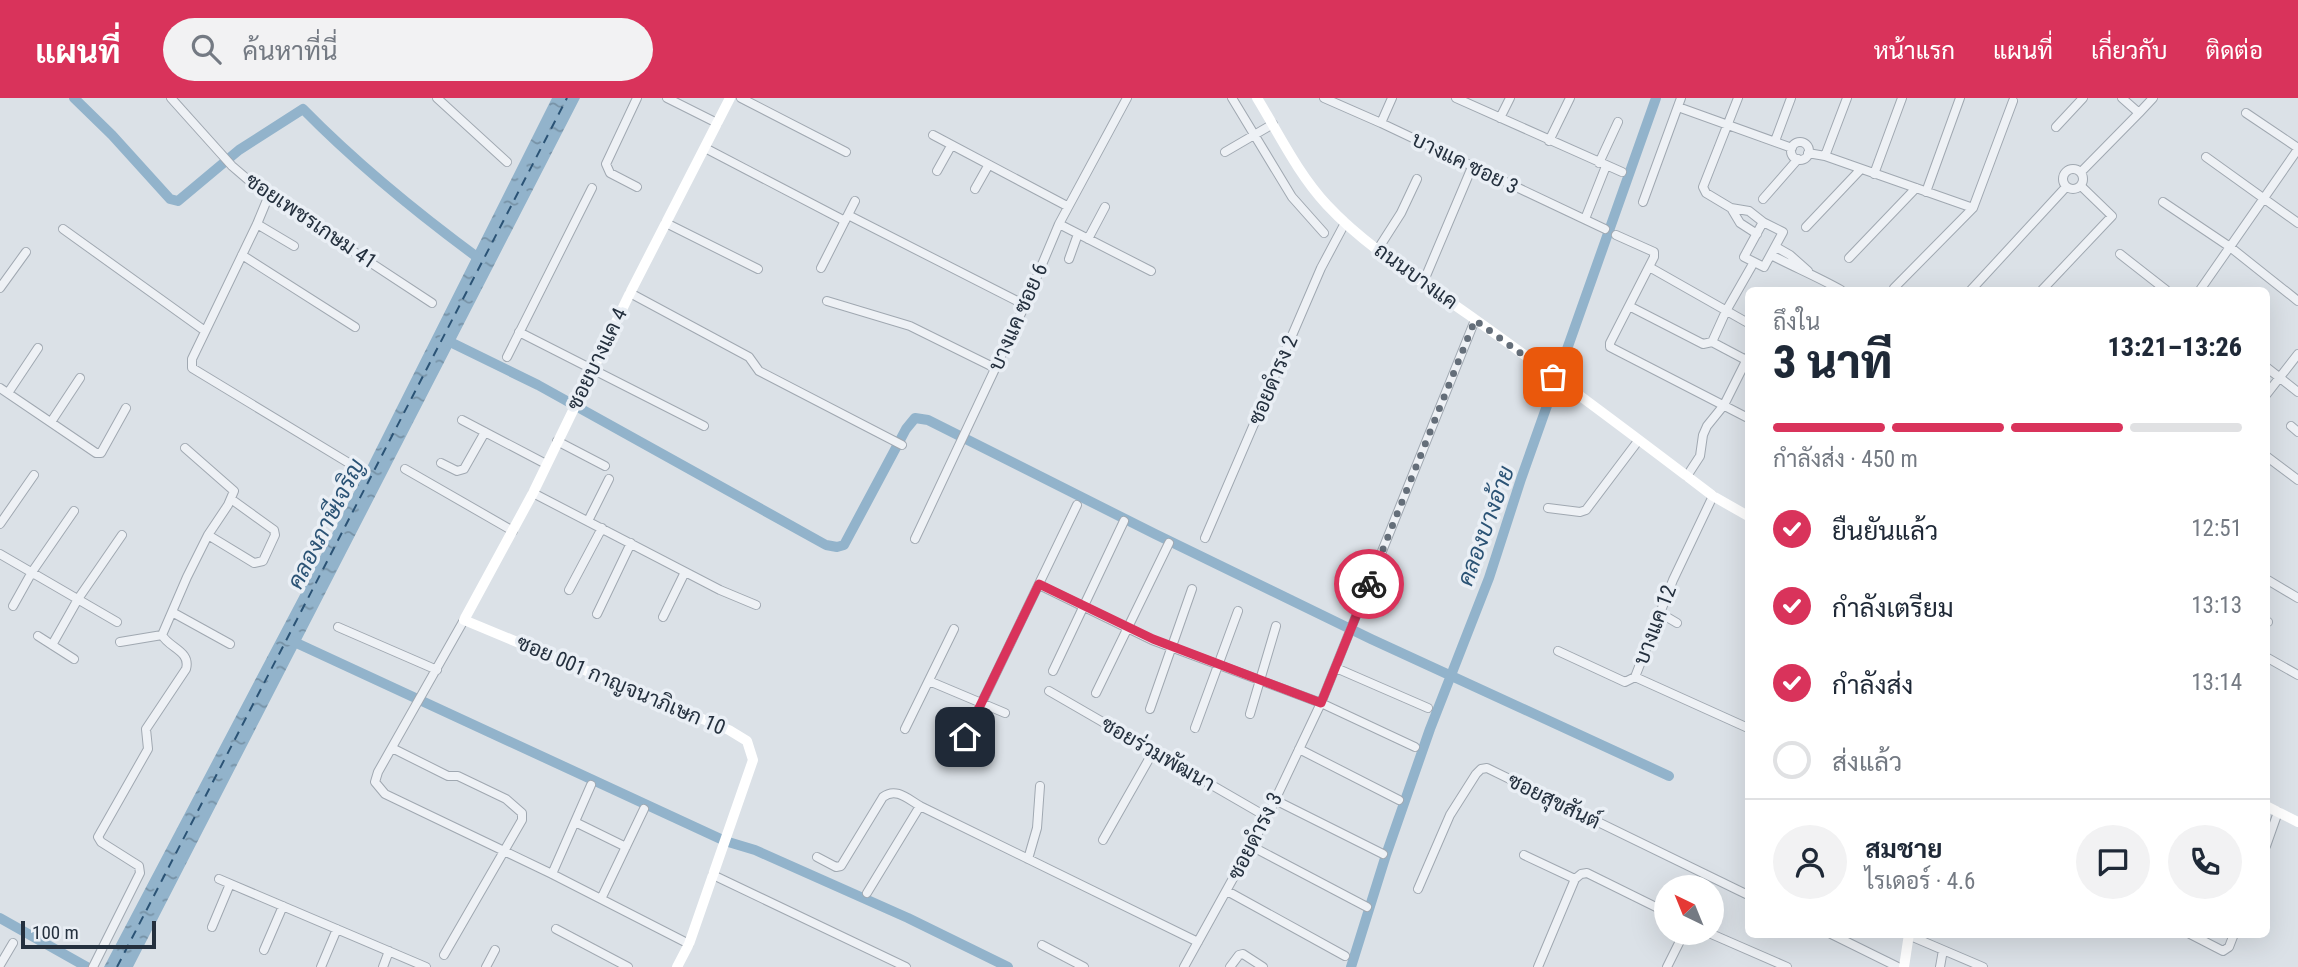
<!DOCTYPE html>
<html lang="th">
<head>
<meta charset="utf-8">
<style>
	body { margin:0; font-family:"Roboto Condensed",Sarabun,sans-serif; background:#f2f2f3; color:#1f2937; height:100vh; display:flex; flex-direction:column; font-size:26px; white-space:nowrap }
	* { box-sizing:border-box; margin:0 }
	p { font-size:23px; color:#747a83 }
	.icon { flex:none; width:38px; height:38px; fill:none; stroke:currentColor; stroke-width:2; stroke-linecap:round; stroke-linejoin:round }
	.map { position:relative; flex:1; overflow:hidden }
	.details { position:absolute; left:1745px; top:189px; width:525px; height:651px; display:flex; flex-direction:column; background:#fff; border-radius:10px; box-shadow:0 7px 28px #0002 }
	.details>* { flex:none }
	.needle { width:46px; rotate:317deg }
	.tools { position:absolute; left:1654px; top:777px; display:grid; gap:14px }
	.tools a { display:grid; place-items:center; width:70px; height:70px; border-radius:50%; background:#fff; box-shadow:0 7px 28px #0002; font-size:35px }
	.scale { position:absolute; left:21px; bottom:18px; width:135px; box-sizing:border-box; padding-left:7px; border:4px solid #24303e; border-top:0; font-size:19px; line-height:24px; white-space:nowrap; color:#24303e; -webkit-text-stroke:5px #eaeff5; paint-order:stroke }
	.pin { position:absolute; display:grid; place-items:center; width:60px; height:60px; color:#fff; margin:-30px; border-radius:14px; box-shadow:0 4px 10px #0006 }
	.courier { position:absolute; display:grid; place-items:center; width:70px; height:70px; margin:-35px; border:5px solid #d9335b; border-radius:50%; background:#fff; color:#222; box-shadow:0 2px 9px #0007 }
	.headline em { font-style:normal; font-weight:800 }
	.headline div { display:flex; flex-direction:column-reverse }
	.headline { display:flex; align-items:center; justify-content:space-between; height:119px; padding:0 28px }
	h1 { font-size:46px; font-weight:800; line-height:52px }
	.bar { display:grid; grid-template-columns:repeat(4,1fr); gap:10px 7px; align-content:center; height:84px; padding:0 28px }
	.bar i { height:9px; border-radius:5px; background:#e0e1e3 }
	.bar .current { background:#d9335b }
	.bar p { grid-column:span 4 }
	.line { display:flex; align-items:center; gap:18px; padding:0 28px; border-top:2px solid #e0e1e3 }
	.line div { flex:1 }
	.round { display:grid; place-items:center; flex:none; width:74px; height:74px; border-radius:37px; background:#f2f2f3 }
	ol { padding:0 28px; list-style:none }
	li { display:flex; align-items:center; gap:21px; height:77px }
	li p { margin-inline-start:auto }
	li .icon { padding:7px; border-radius:50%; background:#d9335b; color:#fff; stroke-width:4 }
	li:last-child { color:#747a83 }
	li i { width:38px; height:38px; border:4px solid #e0e1e3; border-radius:50% }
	header { display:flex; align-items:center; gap:42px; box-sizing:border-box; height:98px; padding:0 35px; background:#d9335b; color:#fff }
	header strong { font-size:33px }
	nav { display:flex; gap:38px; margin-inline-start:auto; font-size:24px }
	.search { width:490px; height:63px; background:#f2f2f3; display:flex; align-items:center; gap:18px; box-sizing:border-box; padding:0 24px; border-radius:38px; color:#747a83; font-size:26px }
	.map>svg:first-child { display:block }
	.water { fill:url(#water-ripples) }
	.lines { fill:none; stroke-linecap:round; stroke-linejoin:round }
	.canal { stroke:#92b3cb; stroke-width:10 }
	.ferry { stroke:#2b5375; stroke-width:2; stroke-dasharray:9 7; stroke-linecap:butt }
	.street-casing { stroke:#a0a8b1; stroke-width:10 }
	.street { stroke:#eef1f5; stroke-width:8 }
	.secondary { stroke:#fff; stroke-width:10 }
	.done { stroke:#646e79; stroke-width:7; stroke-dasharray:0 12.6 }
	.route { stroke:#d9335b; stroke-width:9 }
	.labels { text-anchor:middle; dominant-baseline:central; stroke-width:7; stroke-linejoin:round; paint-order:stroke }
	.street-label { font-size:21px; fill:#24303e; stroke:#eaeff5 }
	.water-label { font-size:23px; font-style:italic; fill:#2b5375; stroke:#eaeff5 }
</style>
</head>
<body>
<header>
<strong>แผนที่</strong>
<div class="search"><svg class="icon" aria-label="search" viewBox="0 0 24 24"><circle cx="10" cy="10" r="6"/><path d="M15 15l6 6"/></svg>ค้นหาที่นี่</div>
<nav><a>หน้าแรก</a><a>แผนที่</a><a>เกี่ยวกับ</a><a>ติดต่อ</a></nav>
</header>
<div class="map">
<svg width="2298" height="869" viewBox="0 0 2298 869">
	<defs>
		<pattern id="water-ripples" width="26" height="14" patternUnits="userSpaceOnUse" patternTransform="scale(1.75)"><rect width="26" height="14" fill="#92b3cb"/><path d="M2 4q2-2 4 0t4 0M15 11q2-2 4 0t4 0" fill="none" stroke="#7792a6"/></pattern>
	</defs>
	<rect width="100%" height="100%" fill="#dbe1e7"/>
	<!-- water -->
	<path class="water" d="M552 0H580L133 869H104L363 377Z"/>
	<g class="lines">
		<!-- canal -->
		<path class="canal" d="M74 0 112 37 170 101 178 103 239 52 303 11C358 67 417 115 481 162
			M444 241 538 287 826 447 837 449 844 447 906 331 915 320 928 322 1155 436 1371 541 1669 678
			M290 542 725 743 755 752 908 820 1008 869
			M0 820 87 869
			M1351 869 1386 757 1430 631 1489 480 1521 381 1656 0"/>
		<!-- ferry -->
		<path class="ferry" d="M117 869 567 0"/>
		<!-- street casing -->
		<g class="street-casing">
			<path id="street" d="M171 0 232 68 260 92 432 205
				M437 0 507 64
				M667 0 717 25
				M741 0 846 54
				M1232 0 1292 99 1324 135
				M1324 0 1381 25 1605 131
				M1456 0 1622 74
				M1678 9 1792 50
				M2139 15 2153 0
				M2246 15 2298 50
				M1500 20 1510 0
				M1381 25 1392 0
				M2056 29 2083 0
				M933 37 1067 108
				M1549 43 1570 0
				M1775 43 1791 0
				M1791 53a9 9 0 1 1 18 0a9 9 0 1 1-18 0Z
				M705 50 845 123
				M1225 54 1273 26
				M1808 55 1825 58 1973 110
				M1825 58 1847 0
				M2206 59 2298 125
				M1599 65 1618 24
				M2063 81a10 10 0 1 1 20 0a10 10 0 1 1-20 0Z
				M937 73 951 48
				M2081 74 2139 15 2122 0
				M1874 76 1902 0
				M637 89 610 75 606 66 637 0
				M975 91 988 68
				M1926 94 1960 0
				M269 97 257 126 192 261V270L362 373
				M1763 101 1798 61
				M1643 104 1681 0
				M2163 104 2230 149 2298 203
				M1731 110 1706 95 1703 89 1738 0
				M848 117 1025 207
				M1585 121 1606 68
				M1763 124 1783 134 1764 169 1744 159Z
				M666 125 758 171
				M257 126 294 148
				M1059 126 1151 173
				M1806 129 1861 71
				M63 131 205 233
				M1757 136 1740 125 1731 110 1749 113 1763 124
				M1616 137 1654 154V159L1610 245V249L1748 320
				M1088 141 1105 109
				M1776 149 1790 157 1808 173
				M1378 151 1401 115 1417 81
				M2120 156 2166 192
				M242 157 355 229
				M1771 157C1794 169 1818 179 1841 192
				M1849 160 1916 90
				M1069 161 1078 136
				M821 170 855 103
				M1651 170 1748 225
				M1423 185 1472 69
				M0 190 26 154
				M1894 190 1973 110 2013 3
				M1971 192 2066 89
				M2042 192 2112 118 2081 88
				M2200 192 2298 51
				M630 195 749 259 759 273 902 347
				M827 203 910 228 995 270
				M1629 208 1703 246 1712 244 1746 262
				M519 234 704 328
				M1712 244 1726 213 1754 164
				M507 259 592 90
				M2266 269 2298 294
				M0 290 96 355H101L126 310
				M8 295 38 250
				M2266 297 2298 256
				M462 322 546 366
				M51 324 80 280
				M2291 328 2298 334
				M557 343 605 368
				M2266 358 2298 382
				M441 365 457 373 464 371 485 334
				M405 371 513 433
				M1687 378 1700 358 1703 337 1707 328 1724 307 1748 259
				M533 395 720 492 756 507
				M1548 410 1580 414 1586 412 1638 343
				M588 423 609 381
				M0 426 34 377
				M208 437 254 465 263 463 275 437 274 432 231 401
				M1205 440 1321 170 1345 125
				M915 441 1025 207 1059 126 1127 0
				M0 456 117 524
				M2266 481 2298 500
				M1039 487 1152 542 1321 605 1415 649
				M569 492 602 430
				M13 508 32 474 74 413
				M172 514 230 546
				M1660 515 1677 525
				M597 516 631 445
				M663 519 685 474
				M464 522 378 674 375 684 385 696 552 776 689 846
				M2266 524H2268
				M338 529 437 572
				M38 538 74 561
				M120 544 162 537
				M52 547 78 501 122 437
				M1558 553 1625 584 1635 579 1673 482 1713 398
				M2266 559 2298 577
				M1336 570 1428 610
				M1053 573 1124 423
				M1635 579 1748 630
				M929 583 1005 615
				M1049 593 1267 719
				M1096 595 1169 445
				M1150 611 1192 491
				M1250 616 1276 528
				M1195 630 1238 513
				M905 631 954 531
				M392 650 448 678H458L506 701 522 715V722L444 857
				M1299 651 1399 702
				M957 656 1077 407
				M1275 702 1383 756
				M575 724 626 749
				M1103 742 1153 654
				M1251 748 1367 809
				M2266 748 2278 714
				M1524 757 1575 781
				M817 759 836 769 841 768 883 699C896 689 908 701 920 708L1198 844
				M1028 761 1037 730 1040 688
				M552 776 591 687
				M713 777 906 869
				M219 781 426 869
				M1418 791 1450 717 1476 676 1481 671 1487 670 1748 797
				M1227 793 1345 858
				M867 795 920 708
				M601 801 644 711
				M212 829 230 786
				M556 831 628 869
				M1709 835 1787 869
				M1831 836 1898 869
				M2190 836 2223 853 2229 849 2234 836
				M1908 837 1983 869
				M1042 847 1084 869
				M264 852 283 808
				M0 867 13 845
				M93 869 140 775 139 768 101 744 98 739 148 651 146 631 186 571C191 553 169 550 162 537L187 479 208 437 228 407 234 393 185 350
				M321 869 337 831
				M383 869 389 853
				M486 869 495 852
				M1184 869 1267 719 1321 605 1475 222
				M1230 869 1239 857 1243 856 1263 869
				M1538 869 1575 781 1581 776 1587 775 1666 814
				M1667 869 1684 835
				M1940 869 1943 852"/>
		</g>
		<!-- street -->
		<use href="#street" class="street"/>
		<!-- secondary -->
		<path class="secondary" d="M1257 0C1279 36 1298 76 1327 107 1366 149 1423 184 1469 217 1552 276 1633 337 1713 398L1748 418
			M2266 708 2298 724
			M677 869 689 846 753 662 747 643 729 632 464 522 533 395 630 195 730 0
			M1904 869 1909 836"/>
	</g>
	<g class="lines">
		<!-- done -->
		<path class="done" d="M1369 486 1475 222 1553 279"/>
		<!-- route -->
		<path class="route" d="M965 639 1039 486 1153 541 1321 605 1369 486"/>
	</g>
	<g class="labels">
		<!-- street labels -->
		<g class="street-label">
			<text transform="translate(1465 65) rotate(26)">บางแค ซอย 3</text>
			<text transform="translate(311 123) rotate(34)">ซอยเพชรเกษม 41</text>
			<text transform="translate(1416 178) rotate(36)">ถนนบางแค</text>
			<text transform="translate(1018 219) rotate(-66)">บางแค ซอย 6</text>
			<text transform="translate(597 261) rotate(-64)">ซอยบางแค 4</text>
			<text transform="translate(1273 282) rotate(-67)">ซอยดำรง 2</text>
			<text transform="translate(1655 527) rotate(-69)">บางแค 12</text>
			<text transform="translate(621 587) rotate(23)">ซอย 001 กาญจนาภิเษก 10</text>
			<text transform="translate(1158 656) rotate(30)">ซอยร่วมพัฒนา</text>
			<text transform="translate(1554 703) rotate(26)">ซอยสุขสันต์</text>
			<text transform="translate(1255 738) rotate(-63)">ซอยดำรง 3</text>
		</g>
		<!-- water labels -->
		<g class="water-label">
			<text transform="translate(326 426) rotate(-63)">คลองภาษีเจริญ</text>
			<text transform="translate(1486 428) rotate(-70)">คลองบางอ้าย</text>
		</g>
	</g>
</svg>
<div class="tools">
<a><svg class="needle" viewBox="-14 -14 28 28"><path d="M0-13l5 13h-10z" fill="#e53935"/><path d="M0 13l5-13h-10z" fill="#747a83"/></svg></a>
</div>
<div class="scale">100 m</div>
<div class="pin" style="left:1553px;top:279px;background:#ea580c"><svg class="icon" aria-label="bag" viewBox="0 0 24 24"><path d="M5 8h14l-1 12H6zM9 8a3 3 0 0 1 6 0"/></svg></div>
<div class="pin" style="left:965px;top:639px;background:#1f2937"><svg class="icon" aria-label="home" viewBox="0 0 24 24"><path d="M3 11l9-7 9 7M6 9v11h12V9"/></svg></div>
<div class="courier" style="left:1369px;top:486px"><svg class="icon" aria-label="bike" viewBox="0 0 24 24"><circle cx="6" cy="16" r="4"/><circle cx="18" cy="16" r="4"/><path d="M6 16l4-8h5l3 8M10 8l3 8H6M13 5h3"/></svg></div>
<section class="details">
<div class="headline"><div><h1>3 นาที</h1><p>ถึงใน</p></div><em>13:21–13:26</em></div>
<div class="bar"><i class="current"></i><i class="current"></i><i class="current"></i><i></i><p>กำลังส่ง · 450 m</p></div>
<ol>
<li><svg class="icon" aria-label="check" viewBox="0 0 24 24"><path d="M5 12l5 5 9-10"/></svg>ยืนยันแล้ว<p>12:51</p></li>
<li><svg class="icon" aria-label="check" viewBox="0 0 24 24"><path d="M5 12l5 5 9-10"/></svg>กำลังเตรียม<p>13:13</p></li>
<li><svg class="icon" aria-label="check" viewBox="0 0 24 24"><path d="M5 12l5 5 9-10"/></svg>กำลังส่ง<p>13:14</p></li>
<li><i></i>ส่งแล้ว</li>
</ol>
<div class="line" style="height:126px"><a class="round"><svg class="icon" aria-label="person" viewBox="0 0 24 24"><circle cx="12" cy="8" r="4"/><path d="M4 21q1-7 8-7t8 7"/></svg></a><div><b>สมชาย</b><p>ไรเดอร์ · 4.6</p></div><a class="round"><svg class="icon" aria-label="chat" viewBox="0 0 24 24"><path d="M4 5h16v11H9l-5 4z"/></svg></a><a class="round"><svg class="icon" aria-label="phone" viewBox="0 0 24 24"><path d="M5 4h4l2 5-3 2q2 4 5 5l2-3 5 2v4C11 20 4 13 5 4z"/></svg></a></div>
</section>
</div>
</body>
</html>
